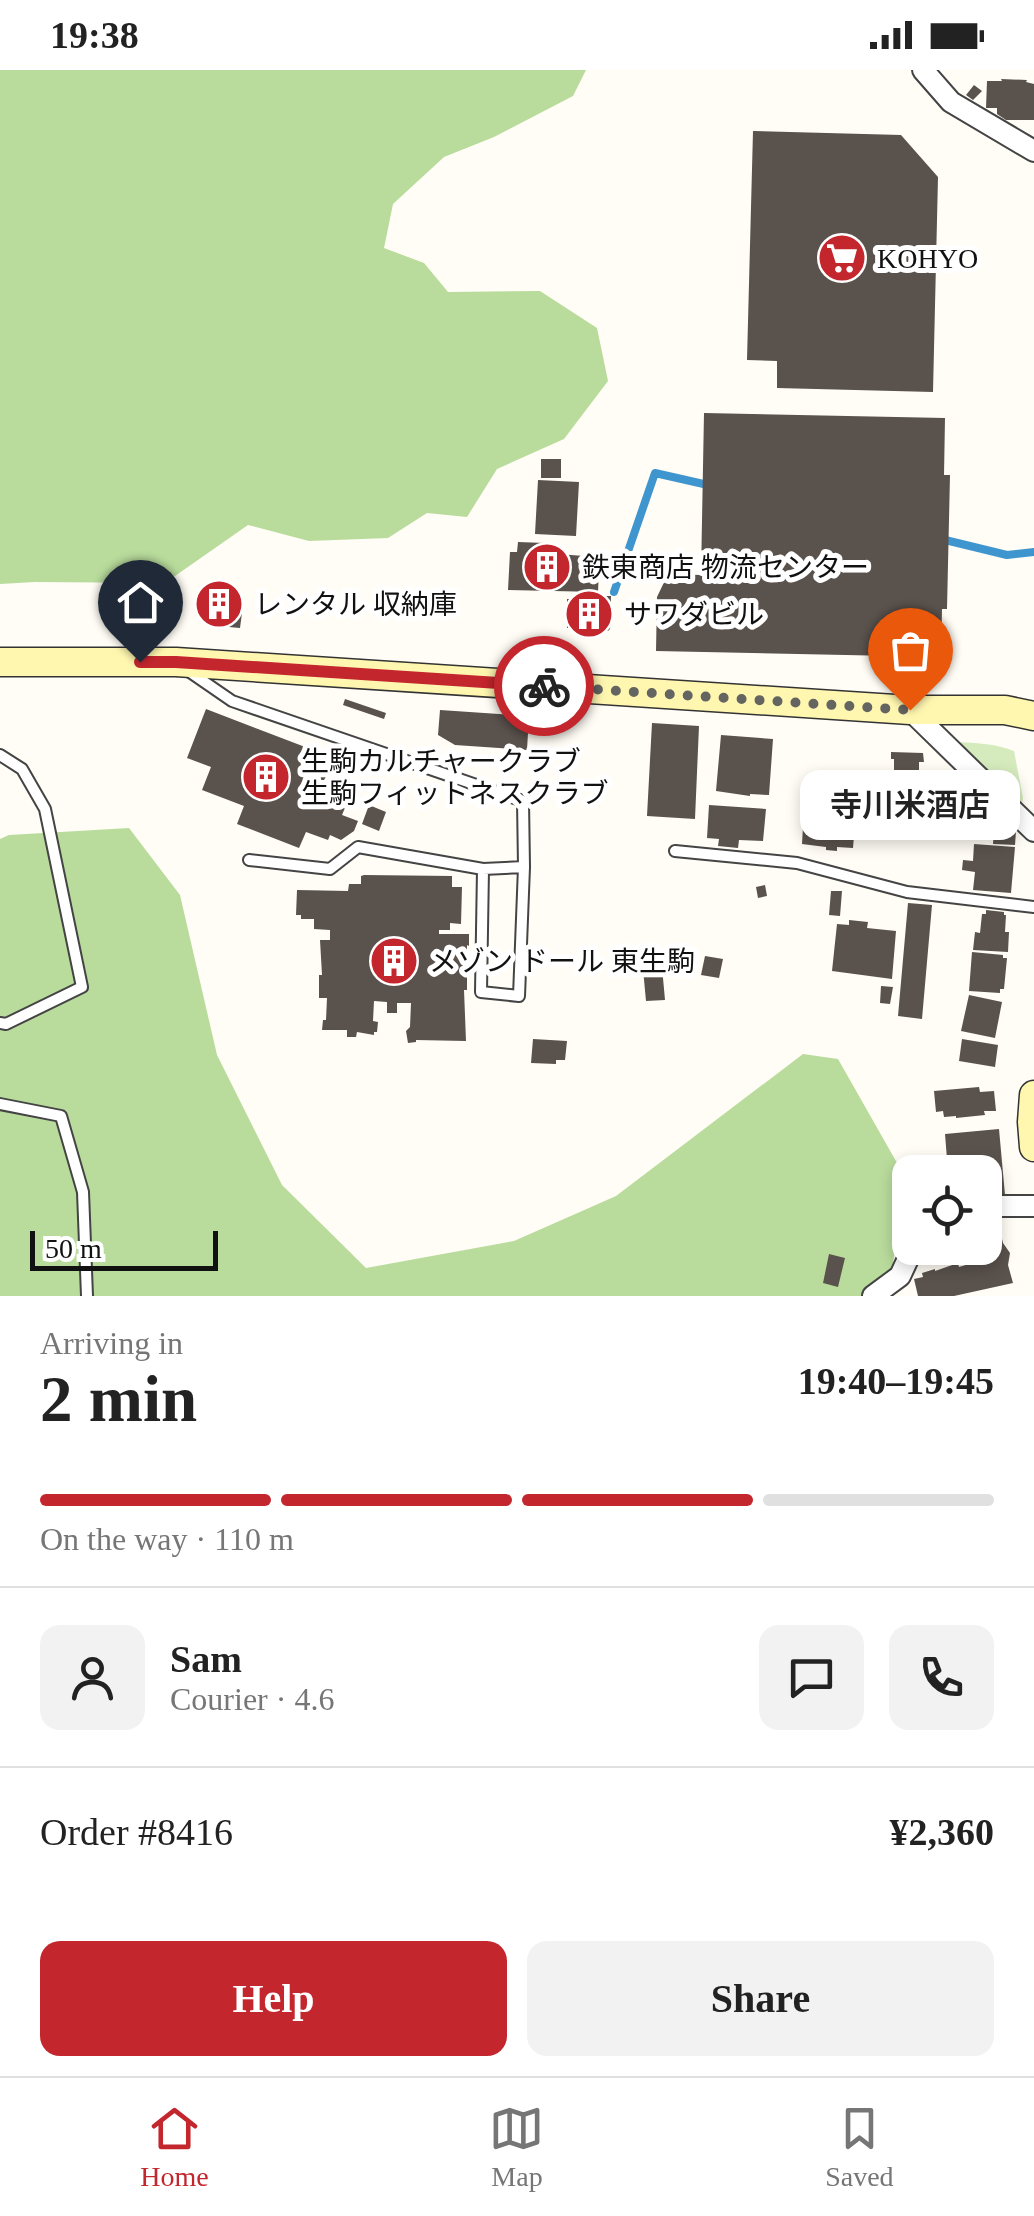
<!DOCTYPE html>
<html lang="en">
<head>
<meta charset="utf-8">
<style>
	body { margin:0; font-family:"Times New Roman","Noto Sans JP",serif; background:#f2f2f2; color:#222; height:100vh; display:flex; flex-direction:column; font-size:38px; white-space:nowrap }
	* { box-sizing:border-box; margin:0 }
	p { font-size:32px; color:#767676 }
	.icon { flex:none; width:55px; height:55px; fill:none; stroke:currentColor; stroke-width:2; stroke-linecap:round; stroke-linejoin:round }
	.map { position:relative; height:1226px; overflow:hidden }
	.panel { display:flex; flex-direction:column; background:#fff; flex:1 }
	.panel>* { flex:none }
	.tools { position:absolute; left:892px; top:1085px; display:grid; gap:20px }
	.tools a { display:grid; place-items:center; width:110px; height:110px; border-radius:20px; background:#fff; box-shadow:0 5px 15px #0003; font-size:50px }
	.scale { position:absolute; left:30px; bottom:25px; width:188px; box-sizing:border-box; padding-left:10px; border:5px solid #111; border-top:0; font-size:28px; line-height:35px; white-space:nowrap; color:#111; -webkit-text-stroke:8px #fff; paint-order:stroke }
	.pin { position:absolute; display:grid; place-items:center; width:85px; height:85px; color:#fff; margin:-102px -42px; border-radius:50% 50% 50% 0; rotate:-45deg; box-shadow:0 0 10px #0007 }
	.pin .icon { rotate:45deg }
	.courier { position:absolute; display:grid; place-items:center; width:100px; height:100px; margin:-50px; border:8px solid #c4262e; border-radius:50%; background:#fff; color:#222; box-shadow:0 2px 12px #0007 }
	.bubble { position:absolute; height:70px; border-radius:20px; background:#fff; box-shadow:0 5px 15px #0003; font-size:32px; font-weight:600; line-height:70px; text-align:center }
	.overview em { font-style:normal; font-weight:600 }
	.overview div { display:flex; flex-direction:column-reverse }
	.overview { display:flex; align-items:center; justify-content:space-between; height:170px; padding:0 40px }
	h1 { font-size:65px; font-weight:600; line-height:75px }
	.bar { display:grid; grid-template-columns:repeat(4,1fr); gap:15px 10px; align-content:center; height:120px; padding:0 40px }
	.bar i { height:12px; border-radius:8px; background:#e0e0e0 }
	.bar .current { background:#c4262e }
	.bar p { grid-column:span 4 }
	.line { display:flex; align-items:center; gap:25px; padding:0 40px; border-top:2px solid #e0e0e0 }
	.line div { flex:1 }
	.round { display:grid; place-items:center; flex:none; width:105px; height:105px; border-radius:20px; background:#f2f2f2 }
	.primary-button { display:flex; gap:20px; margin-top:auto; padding:20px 40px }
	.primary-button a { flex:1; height:115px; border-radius:20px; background:#c4262e; color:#fff; font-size:40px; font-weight:600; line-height:115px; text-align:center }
	.primary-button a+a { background:#f2f2f2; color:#222 }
	.status { display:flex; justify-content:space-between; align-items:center; height:70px; padding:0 50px; background:#fff; direction:ltr }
	.status svg { height:28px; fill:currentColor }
	.menu { display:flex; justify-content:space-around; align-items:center; height:140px; border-top:2px solid #e0e0e0; background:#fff; font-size:28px; color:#767676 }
	.menu a { display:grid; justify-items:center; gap:5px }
	.menu .current { color:#c4262e }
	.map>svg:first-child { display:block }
	.green { fill:#d5ebbd }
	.forest { fill:#b9dc9c }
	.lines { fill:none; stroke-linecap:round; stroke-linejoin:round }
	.stream { stroke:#3f96cf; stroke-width:8 }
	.building { fill:#5a524d }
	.lane-casing { stroke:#444; stroke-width:14 }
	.street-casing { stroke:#444; stroke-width:24 }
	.secondary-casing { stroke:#333; stroke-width:31 }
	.lane { stroke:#fff; stroke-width:10 }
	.street { stroke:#fff; stroke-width:20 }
	.secondary { stroke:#fff6b0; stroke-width:28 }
	.done { stroke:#646461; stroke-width:10; stroke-dasharray:0 18 }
	.route { stroke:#c4262e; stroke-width:12 }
	.labels { text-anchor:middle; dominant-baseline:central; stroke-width:10; stroke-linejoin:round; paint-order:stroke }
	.poi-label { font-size:28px; fill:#111; stroke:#fff; text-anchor:start }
</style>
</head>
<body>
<div class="status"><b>19:38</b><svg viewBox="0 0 49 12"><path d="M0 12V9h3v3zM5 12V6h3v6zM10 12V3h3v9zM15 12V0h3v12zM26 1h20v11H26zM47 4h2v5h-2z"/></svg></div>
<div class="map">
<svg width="1034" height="1226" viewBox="0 0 1034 1226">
	<rect width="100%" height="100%" fill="#fffdf5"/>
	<!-- green -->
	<path class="green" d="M958 672C977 673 997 674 1014 681L1023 728 1021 741 957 676Z"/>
	<!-- forest -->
	<path class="forest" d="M0 0H586L573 26 494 67 444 87 393 134 384 178 424 193 448 222 540 221 597 258 608 311 564 369 497 399 467 447 427 443 388 468 309 471 248 455 165 513 35 512 0 514Z
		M129 758 180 825 217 985 282 1115 366 1198 514 1171 616 1126 803 984 838 989 905 1107 892 1200 876 1226H0V769L9 765Z"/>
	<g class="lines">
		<!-- stream -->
		<path class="stream" d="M941 469 1007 485 1034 482
			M614 522 655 403 708 415"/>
	</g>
	<!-- building -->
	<path class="building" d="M1001 9 1027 10 1026 12 1034 14V50H1006L997 44V38H986L987 11H1002Z
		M974 15 982 21 973 30 966 25Z
		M753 61 901 65 938 107 933 322 777 318V291L747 290Z
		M704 343 945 348 944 405H950L947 539H942L941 587 656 581 657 527 668 504 701 505Z
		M541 389H561V408H541Z
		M538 410 579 412 576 466 535 464Z
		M518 472 545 473V483L584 486 583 499 588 500V497L599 499 598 522 508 520 510 482H517Z
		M593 526H611L610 559 608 561H598L596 558H567V529H593Z
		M208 529 230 531 229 540 207 538Z
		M232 541 242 543 240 558 229 557Z
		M345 629 386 643 384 649 343 635Z
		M206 639 313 680 309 688 323 693 320 702 327 705 324 710 352 721 342 745 358 751 354 761 341 770 330 765 328 770 306 762 299 778 237 754 244 736 202 720 211 697 187 688Z
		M440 640 529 646 527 680 455 675 438 665Z
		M652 653 699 656 695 749 647 746Z
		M721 665 773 669 769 725 750 724V726L716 721Z
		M891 682 923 683 924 692H919V731H889V712H902V706L894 705V689H891Z
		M925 716 936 717 935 732 990 736 988 762 922 758Z
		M369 735 386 742 379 761 362 754Z
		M709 735 766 739 763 771 739 770 738 778 718 776 719 769 707 768Z
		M817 736 832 737V740L856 742 853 778 837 777V781L826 780V777L802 774 804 739 817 740Z
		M995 745 1016 761 1015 775 993 774Z
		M974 774 1015 777 1011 823 973 820 975 802 962 800 963 790 973 791Z
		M364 805 452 806V817H462L461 854 450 853V860H439V864H469V876L467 875V920H464L466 971 416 970V972L408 973 406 961 410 957 411 933H397V943H387V932L374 931 373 951 378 952 377 962H374V965L357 962 356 967H347V960H322L323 950H326L327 928H319V905H322L320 870H330V860L314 859V849H301V845H296L297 820 348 821 349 814H361V806Z
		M765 815 767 826 758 828 756 817Z
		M831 821H842L840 846 829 845Z
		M908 833 932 835 922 949 898 946Z
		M986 840 1004 842V845H1006L1005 862H1009L1008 882 973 880 975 862 980 863 982 844H986Z
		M849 850 868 852 867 858 896 861 892 909 832 901 837 854 849 855Z
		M972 882 1003 885V888H1007L1004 919H1000V923L969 921Z
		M705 886 723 889 719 908 701 905Z
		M662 897 665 930 646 931 643 899Z
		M881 916 893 917 890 934 880 933Z
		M969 925 1002 932 995 968 961 961Z
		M533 969 567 971 565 990H556V994L531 993Z
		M962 969 998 975 995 997 959 991Z
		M979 1017 980 1022 994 1021 996 1041H984L985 1045 956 1048V1046L944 1047 943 1041 936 1042 934 1021Z
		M999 1059 1005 1125 985 1127V1102H913L911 1087 937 1085 938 1090 947 1089 945 1064Z
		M998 1153 1003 1173 1010 1183 1008 1195 1013 1213 954 1226H918L914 1209 923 1207 922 1203 935 1199V1201L958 1193 959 1197 969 1194 965 1178H985V1156Z
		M829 1184 845 1188 838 1217 823 1213Z"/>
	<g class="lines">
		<!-- lane casing -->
		<g class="lane-casing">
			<path id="lane" d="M187 600 232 631 523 731 524 797 519 926 481 922 483 799
				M0 685 22 699 45 739 82 917 6 954 0 953
				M675 781 797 793 907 822 1034 837
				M249 790 330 799 358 777 483 799 524 797
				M0 1034 61 1046 83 1122 87 1226"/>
		</g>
		<!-- street casing -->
		<g class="street-casing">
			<path id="street" d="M923 0 951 32 1034 81
				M910 640 1034 761
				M985 1136H1034
				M873 1226 900 1206 913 1178"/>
		</g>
		<!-- secondary casing -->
		<g class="secondary-casing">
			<path id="secondary" d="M0 592H176L910 640H1005L1034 646
				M1034 1025 1032 1052 1034 1077"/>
		</g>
		<!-- lane -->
		<use href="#lane" class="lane"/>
		<!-- street -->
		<use href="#street" class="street"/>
		<!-- secondary -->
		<use href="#secondary" class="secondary"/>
	</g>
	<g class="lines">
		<!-- done -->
		<path class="done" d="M544 616 910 640"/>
		<!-- route -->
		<path class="route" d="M140 592H176L544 616"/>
	</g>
	<!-- icons -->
	<defs>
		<g id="supermarket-disc" transform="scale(2.5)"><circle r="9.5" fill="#c4262e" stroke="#fff"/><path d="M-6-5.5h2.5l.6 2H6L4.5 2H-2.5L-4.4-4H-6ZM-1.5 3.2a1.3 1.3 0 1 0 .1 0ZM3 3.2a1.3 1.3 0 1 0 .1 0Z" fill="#fff"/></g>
		<g id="building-disc" transform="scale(2.5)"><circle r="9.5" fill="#c4262e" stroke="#fff"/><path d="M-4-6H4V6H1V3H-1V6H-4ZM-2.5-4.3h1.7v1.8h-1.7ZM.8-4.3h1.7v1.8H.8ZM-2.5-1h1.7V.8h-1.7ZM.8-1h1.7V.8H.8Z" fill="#fff"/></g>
	</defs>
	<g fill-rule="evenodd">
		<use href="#supermarket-disc" x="842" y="188"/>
		<use href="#building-disc" x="547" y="497"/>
		<use href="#building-disc" x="219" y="534"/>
		<use href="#building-disc" x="589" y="544"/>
		<use href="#building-disc" x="266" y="707"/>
		<use href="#building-disc" x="394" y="891"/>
	</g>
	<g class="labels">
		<!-- poi labels -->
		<g class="poi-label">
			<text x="877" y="188">KOHYO</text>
			<text x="582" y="497">鉄東商店 物流センター</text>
			<text x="254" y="534">レンタル 収納庫</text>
			<text x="624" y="544">サワダビル</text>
			<text x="301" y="691">生駒カルチャークラブ<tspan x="301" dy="32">生駒フィットネスクラブ</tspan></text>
			<text x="429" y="891">メゾン ドール 東生駒</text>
		</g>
	</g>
</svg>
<div class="tools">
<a><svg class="icon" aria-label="locate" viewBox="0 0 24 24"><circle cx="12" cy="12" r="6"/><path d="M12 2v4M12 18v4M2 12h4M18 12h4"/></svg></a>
</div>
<div class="scale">50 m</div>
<div class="pin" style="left:910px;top:640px;background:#ea580c"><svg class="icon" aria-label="bag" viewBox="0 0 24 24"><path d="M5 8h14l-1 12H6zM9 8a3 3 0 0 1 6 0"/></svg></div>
<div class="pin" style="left:140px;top:592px;background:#1f2937"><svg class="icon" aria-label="home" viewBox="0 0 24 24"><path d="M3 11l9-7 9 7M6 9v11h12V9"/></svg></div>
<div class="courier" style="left:544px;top:616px"><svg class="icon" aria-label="bike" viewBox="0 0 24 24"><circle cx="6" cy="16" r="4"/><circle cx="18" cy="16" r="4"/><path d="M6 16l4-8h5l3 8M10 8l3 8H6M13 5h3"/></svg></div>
<div class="bubble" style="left:800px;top:700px;width:220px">寺川米酒店</div>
</div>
<section class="panel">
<div class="overview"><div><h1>2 min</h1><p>Arriving in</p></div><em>19:40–19:45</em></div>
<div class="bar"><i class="current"></i><i class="current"></i><i class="current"></i><i></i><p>On the way · 110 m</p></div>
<div class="line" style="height:180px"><a class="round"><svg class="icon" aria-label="person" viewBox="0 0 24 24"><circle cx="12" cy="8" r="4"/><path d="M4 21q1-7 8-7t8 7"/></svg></a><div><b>Sam</b><p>Courier · 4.6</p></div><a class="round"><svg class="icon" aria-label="chat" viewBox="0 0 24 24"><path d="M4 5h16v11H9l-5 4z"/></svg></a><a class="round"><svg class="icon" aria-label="phone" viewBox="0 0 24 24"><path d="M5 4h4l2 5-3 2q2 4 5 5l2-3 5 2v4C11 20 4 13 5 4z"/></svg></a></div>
<div class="line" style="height:130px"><div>Order #8416</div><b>¥2,360</b></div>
<div class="primary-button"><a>Help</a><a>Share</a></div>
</section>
<nav class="menu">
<a class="current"><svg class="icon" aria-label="home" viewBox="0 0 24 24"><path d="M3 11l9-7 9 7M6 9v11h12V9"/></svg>Home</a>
<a><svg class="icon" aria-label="map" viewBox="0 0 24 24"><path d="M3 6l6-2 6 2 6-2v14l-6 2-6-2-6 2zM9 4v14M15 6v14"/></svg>Map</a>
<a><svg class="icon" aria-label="saved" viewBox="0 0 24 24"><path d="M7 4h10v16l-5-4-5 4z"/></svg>Saved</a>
</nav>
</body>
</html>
